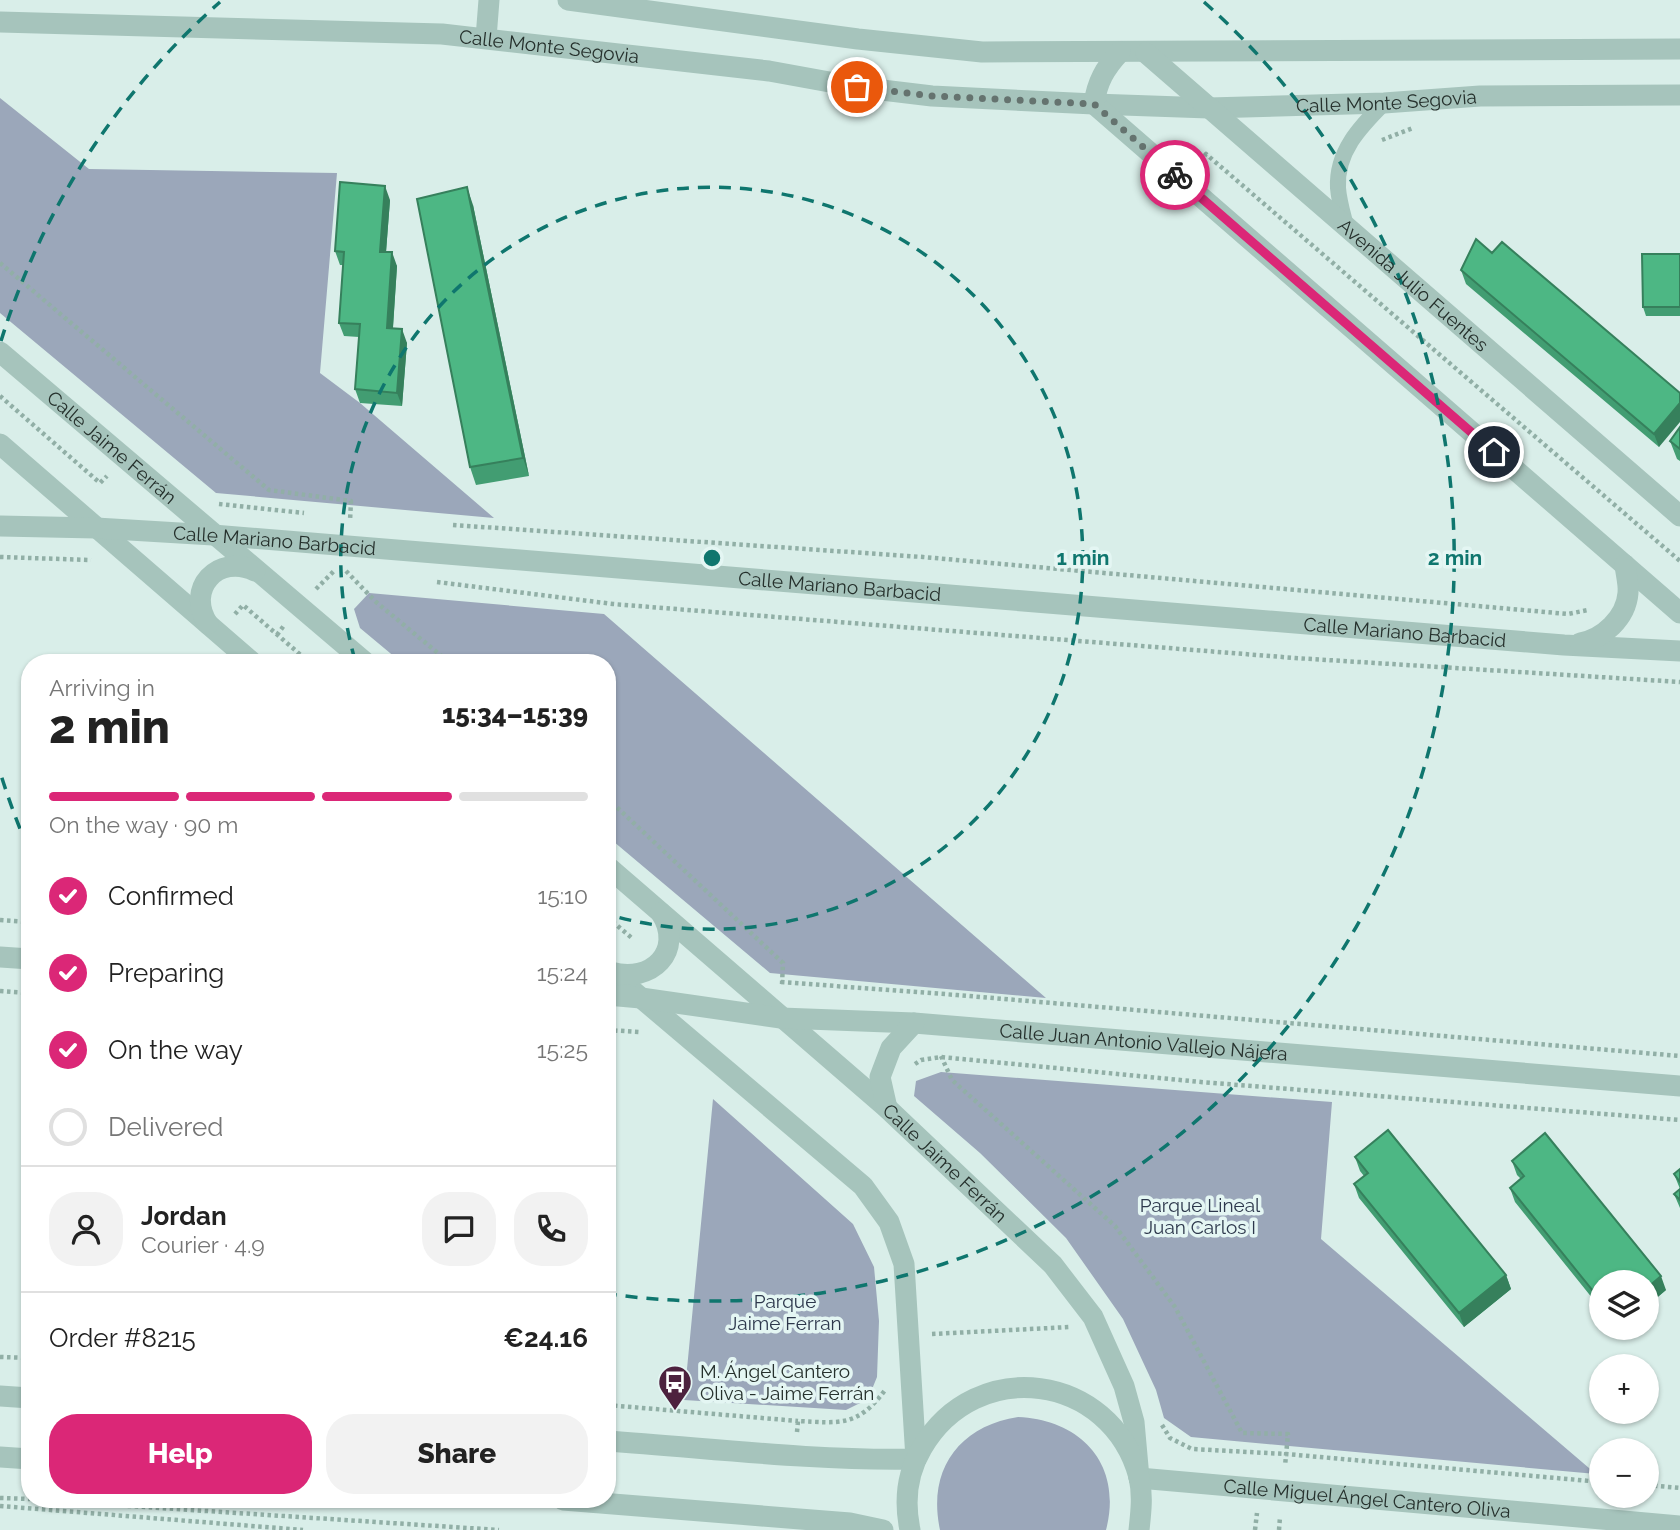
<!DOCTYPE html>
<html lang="en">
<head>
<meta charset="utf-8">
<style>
	body { margin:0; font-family:Raleway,sans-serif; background:#f2f2f2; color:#222; height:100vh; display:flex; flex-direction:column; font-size:26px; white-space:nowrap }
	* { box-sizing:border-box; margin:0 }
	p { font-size:23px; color:#767676 }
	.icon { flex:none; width:38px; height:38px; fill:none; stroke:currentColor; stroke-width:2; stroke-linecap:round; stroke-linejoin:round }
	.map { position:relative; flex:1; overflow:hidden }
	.side { position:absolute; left:21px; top:654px; width:595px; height:854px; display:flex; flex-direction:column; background:#fff; border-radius:28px; box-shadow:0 2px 5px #0004 }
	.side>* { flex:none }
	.buttons { position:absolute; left:1589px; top:1270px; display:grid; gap:14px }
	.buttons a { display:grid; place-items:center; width:70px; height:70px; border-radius:50%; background:#fff; box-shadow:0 2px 5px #0004; font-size:35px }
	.pin { position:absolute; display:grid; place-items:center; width:60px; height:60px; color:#fff; margin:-30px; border:4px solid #fff; border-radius:50%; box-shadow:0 2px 7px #0007 }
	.courier { position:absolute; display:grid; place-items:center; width:70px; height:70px; margin:-35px; border:5px solid #db2777; border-radius:50%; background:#fff; color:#222; box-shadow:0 2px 9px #0007 }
	.summary em { font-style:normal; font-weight:800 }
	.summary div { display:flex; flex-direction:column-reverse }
	.summary { display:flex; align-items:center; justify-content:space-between; height:119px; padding:0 28px }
	h1 { font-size:46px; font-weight:800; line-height:52px }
	.bar { display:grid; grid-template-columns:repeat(4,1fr); gap:10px 7px; align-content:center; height:84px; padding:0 28px }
	.bar i { height:9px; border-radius:5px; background:#e0e0e0 }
	.bar .active { background:#db2777 }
	.bar p { grid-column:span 4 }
	.line { display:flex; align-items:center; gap:18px; padding:0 28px; border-top:2px solid #e0e0e0 }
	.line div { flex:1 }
	.round { display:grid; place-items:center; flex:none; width:74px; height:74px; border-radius:28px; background:#f2f2f2 }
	ol { padding:0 28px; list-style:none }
	li { display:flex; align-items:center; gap:21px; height:77px }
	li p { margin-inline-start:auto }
	li .icon { padding:7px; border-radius:50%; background:#db2777; color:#fff; stroke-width:4 }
	li:last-child { color:#767676 }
	li i { width:38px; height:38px; border:4px solid #e0e0e0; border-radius:50% }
	.cta { display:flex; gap:14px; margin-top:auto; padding:14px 28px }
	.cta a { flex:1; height:80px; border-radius:28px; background:#db2777; color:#fff; font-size:28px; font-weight:800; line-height:80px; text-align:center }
	.cta a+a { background:#f2f2f2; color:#222 }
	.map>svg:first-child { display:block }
	.green { fill:#9ba7ba }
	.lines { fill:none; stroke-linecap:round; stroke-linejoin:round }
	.path { stroke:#91afa6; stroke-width:4.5; stroke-dasharray:3.5 3.5; stroke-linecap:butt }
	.lane { stroke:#a6c4bc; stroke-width:16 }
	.street { stroke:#a6c4bc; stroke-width:21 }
	.wall { fill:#429d72 }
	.shaded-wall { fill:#36805c }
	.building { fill:#4db784; stroke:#36805c; stroke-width:2 }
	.done { stroke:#65736f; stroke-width:7; stroke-dasharray:0 12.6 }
	.route { stroke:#db2777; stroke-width:9 }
	.ring { fill:none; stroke:#0f766e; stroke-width:3.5; stroke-dasharray:12 9 }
	.labels { text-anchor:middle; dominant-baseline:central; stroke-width:7; stroke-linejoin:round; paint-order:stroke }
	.street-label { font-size:19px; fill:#26312d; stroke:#e4f6f3 }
	.park-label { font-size:19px; fill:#2d384c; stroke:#e4f6f3 }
	.poi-label { font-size:19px; fill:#26312d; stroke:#e4f6f3; text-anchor:start }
	.centre { fill:#0f766e; stroke:#e4f6f3; stroke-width:3.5 }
	.ring-label { font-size:21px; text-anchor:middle; font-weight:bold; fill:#0f766e; stroke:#e4f6f3; stroke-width:7; stroke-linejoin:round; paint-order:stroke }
</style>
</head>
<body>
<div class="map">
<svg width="1680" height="1530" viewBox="0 0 1680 1530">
	<rect width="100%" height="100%" fill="#d9eee9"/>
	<!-- green -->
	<path class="green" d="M0 98 89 169 337 173 320 373 360 403 494 518 216 493 0 313Z
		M369 593 604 614 1046 998 770 973 607 836V663H402L360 628 354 609Z
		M941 1072 1332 1102 1321 1239 1596 1474 1191 1437 1164 1418 1156 1390 1123 1319 1066 1238 980 1153 914 1096 916 1081Z
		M713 1099 853 1224 874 1267 879 1321 877 1377 868 1399 846 1410 684 1400Z
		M1018 1417C1082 1420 1123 1465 1106 1530H940C927 1470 959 1426 1018 1417Z"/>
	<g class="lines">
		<!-- path -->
		<path class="path" d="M1382 140 1413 128
			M1200 161 1206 154 1680 561
			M0 263 269 490 351 501 350 521
			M0 396 100 483 107 476
			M219 504 304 513
			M453 525 923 557 1568 614 1588 610
			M0 557 91 560
			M346 571 376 602 450 663
			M437 582 613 604 914 628 1295 658 1680 682
			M316 589 334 571
			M235 614 243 605 310 663
			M277 635 285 624
			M607 798 783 963 782 984
			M607 917 633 939
			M0 920 30 922
			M781 982 957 995 1680 1056
			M0 991 30 993
			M607 1030 640 1032
			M941 1056 952 1080 1115 1226 1175 1307 1242 1433 1288 1434 1285 1466
			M915 1064 921 1060 941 1057 1201 1082 1680 1120
			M932 1334 1070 1327
			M0 1357 30 1358
			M607 1405 798 1421
			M1162 1425 1170 1438 1192 1449 1286 1454 1601 1482
			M797 1432 798 1421C840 1423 858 1427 885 1390
			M1647 1485 1680 1488
			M0 1498 30 1499
			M37 1500 499 1530
			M0 1506 303 1530
			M1255 1530 1257 1513
			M1279 1530 1280 1517"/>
		<!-- lane -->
		<path class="lane" d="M1346 226C1343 214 1339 201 1338 188 1336 152 1360 127 1384 103"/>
		<!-- street -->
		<g class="street">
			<path d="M568 0 858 39 982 52 1680 49"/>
			<path id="s1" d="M0 22 442 34 769 71 857 87 932 96 1094 104 1209 108 1384 103 1480 96 1680 95"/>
			<path d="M486 38 489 0"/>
			<path id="s2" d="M1146 53 1680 516"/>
			<path d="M1094 104 1680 613"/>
			<path d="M1094 104C1097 82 1105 68 1120 52"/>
			<path id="s3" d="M0 352 366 663"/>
			<path d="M0 444 253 663"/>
			<path id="s4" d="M0 526 96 528 213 535 1564 645 1680 651"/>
			<path d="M208 624C185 589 218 553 255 571"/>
			<path d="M1580 643C1603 639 1626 618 1628 593 1629 585 1626 574 1625 565"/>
			<path id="s5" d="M607 866 887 1108 1053 1265 1093 1317 1124 1386 1134 1422 1139 1478"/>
			<path d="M0 957 30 959"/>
			<path d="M607 969 863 1186 889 1222 904 1264 916 1459"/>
			<path d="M611 972C651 984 685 951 661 913"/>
			<path id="s6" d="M607 995 641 998 781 1018 914 1023 1680 1086"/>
			<path d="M887 1108 880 1077 891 1048 914 1023"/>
			<path d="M0 1396 30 1398"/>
			<path d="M607 1441C710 1448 812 1461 916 1459"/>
			<path d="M0 1457 30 1459"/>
			<path id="s7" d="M1139 1478 1680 1526"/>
			<path d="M563 1500 850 1523 883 1530"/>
			<path d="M910 1530C904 1501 907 1473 922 1448 976 1355 1111 1373 1139 1477 1143 1495 1141 1512 1139 1530"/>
		</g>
	</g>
	<!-- wall -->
	<path class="wall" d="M390 200 386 252 397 266 393 328 407 343 402 406 360 403 355 389 359 337 344 336 339 323 343 265H340L335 251Z
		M473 205 529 476 476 485 470 467Z
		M1680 254V316H1646L1643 307Z
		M1461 270 1680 393 1659 447 1466 284Z
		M1680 427V461L1677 459 1670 441Z
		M1355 1157 1506 1275 1511 1289 1464 1327 1359 1198 1354 1184 1364 1176 1360 1171Z
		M1512 1161 1666 1290 1647 1306V1283H1601V1309L1515 1202 1510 1188 1521 1179 1517 1175Z
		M1680 1169V1208L1674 1194 1680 1189 1674 1174Z"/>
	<!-- shaded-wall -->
	<path class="shaded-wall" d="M385 186 390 200 385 265 380 252Z
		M467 187 473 205 529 476 523 458Z
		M392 252 397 266 392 341 387 328Z
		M402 329 407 343 402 406 397 393Z
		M1680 403V422L1659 447 1654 434Z
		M1506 1275 1511 1289 1464 1327 1459 1313Z
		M1661 1276 1666 1290 1647 1306V1288Z"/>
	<!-- building -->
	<path class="building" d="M340 182 385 186 380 252H392L387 328 402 329 397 393 355 389 360 324 339 323 344 252 335 251Z
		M467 187 523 458 470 467 417 199Z
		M1476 239 1492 253 1502 242 1680 393V403L1654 434 1461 270Z
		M1642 254H1680V307H1643Z
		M1680 427V449L1670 441Z
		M1388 1130 1506 1275 1459 1313 1354 1184 1368 1173 1355 1157Z
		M1545 1133 1661 1276 1647 1288V1283H1601V1301L1510 1188 1524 1176 1512 1161Z
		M1680 1169V1182L1674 1174Z
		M1680 1189V1200L1674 1194Z"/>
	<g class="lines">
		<!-- done -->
		<path class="done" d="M857 87 932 96 1094 104 1175 175"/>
		<!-- route -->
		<path class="route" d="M1175 175 1494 452"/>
	</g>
	<!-- distance rings -->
	<g class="ring">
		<path d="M355 660A371 371 0 1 1 610 915"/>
		<path d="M28 848A743 743 0 0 1 1 775M1 341A743 743 0 0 1 220 2M1204 2A743 743 0 0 1 609 1294"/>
	</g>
	<!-- icons -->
	<defs>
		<g id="bus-pin" transform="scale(1.75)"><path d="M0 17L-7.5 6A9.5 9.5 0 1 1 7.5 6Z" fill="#4d213e" stroke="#e4f6f3"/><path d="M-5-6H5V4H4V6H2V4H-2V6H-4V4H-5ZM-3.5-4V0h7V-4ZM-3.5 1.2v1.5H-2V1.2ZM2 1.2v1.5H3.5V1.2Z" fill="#fff"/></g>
	</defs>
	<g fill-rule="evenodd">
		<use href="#bus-pin" x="675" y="1382"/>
	</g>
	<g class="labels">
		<!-- street labels -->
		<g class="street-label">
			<text stroke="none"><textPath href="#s1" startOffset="550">Calle Monte Segovia</textPath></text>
			<text stroke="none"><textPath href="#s1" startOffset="1391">Calle Monte Segovia</textPath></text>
			<text stroke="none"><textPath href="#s2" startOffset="354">Avenida Julio Fuentes</textPath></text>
			<text stroke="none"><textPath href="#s3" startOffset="147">Calle Jaime Ferrán</textPath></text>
			<text stroke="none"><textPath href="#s4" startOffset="275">Calle Mariano Barbacid</textPath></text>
			<text stroke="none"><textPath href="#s4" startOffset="842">Calle Mariano Barbacid</textPath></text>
			<text stroke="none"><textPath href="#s4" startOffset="1409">Calle Mariano Barbacid</textPath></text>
			<text stroke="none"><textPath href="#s6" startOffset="539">Calle Juan Antonio Vallejo Nájera</textPath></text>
			<text stroke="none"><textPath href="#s5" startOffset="450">Calle Jaime Ferrán</textPath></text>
			<text stroke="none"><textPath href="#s7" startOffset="229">Calle Miguel Ángel Cantero Oliva</textPath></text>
		</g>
		<!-- park labels -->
		<g class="park-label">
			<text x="1200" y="1205">Parque Lineal<tspan x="1200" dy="22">Juan Carlos I</tspan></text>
			<text x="785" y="1301">Parque<tspan x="785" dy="22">Jaime Ferran</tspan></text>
		</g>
		<!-- poi labels -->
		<g class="poi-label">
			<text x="700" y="1371">M. Ángel Cantero<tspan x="700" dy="22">Oliva - Jaime Ferrán</tspan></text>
		</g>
	</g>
	<circle cx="712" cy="558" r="10" class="centre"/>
	<g class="ring-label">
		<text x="1083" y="565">1 min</text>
		<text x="1455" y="565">2 min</text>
	</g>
</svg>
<div class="buttons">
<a><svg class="icon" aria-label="layers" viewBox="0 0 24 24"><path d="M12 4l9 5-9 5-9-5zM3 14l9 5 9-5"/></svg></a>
<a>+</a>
<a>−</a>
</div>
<div class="pin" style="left:857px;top:87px;background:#ea580c"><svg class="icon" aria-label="bag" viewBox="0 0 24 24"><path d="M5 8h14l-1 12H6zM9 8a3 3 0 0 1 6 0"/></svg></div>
<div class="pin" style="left:1494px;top:452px;background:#1f2937"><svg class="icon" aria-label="home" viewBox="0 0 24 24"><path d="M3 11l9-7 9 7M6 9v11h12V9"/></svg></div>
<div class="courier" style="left:1175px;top:175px"><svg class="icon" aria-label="bike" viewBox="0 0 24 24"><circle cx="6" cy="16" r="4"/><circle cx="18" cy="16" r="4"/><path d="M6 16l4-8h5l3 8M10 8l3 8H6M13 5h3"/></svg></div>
<section class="side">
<div class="summary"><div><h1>2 min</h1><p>Arriving in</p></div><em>15:34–15:39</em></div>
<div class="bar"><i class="active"></i><i class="active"></i><i class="active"></i><i></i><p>On the way · 90 m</p></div>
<ol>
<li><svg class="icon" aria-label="check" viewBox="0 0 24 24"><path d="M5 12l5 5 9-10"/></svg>Confirmed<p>15:10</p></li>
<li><svg class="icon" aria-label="check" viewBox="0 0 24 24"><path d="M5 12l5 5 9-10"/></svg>Preparing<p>15:24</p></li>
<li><svg class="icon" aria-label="check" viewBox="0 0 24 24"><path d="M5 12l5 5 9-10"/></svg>On the way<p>15:25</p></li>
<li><i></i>Delivered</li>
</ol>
<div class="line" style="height:126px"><a class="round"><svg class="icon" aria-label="person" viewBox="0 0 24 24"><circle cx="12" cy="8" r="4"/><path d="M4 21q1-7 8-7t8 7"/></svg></a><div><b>Jordan</b><p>Courier · 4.9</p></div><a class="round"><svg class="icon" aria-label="chat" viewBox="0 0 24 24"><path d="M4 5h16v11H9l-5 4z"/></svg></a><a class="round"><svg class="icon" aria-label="phone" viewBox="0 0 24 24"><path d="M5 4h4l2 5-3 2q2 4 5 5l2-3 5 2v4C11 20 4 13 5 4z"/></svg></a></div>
<div class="line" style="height:91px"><div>Order #8215</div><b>€24.16</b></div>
<div class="cta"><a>Help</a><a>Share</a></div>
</section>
</div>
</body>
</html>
